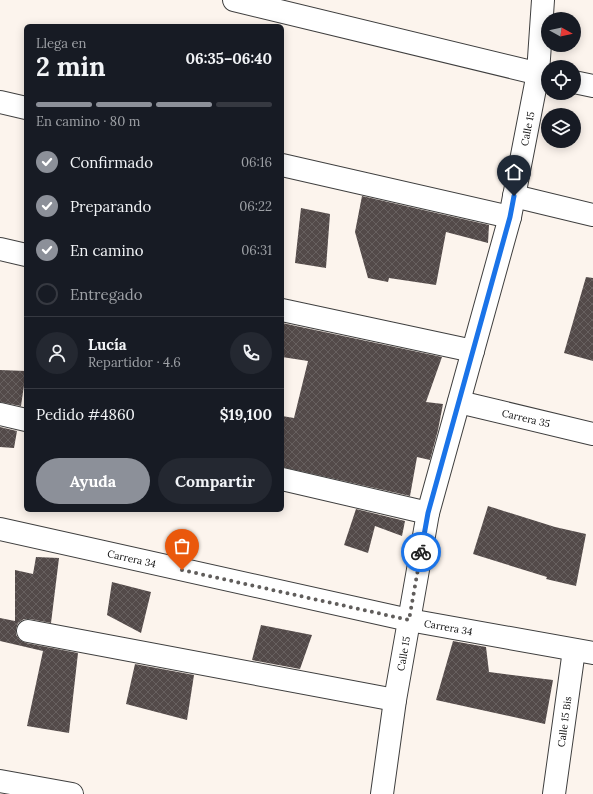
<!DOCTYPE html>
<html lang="es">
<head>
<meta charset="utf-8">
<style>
	body { margin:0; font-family:Lora,serif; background:#242831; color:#f1f3f6; height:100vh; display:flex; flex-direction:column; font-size:15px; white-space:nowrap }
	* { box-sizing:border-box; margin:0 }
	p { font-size:13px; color:#9ea1a6 }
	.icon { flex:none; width:22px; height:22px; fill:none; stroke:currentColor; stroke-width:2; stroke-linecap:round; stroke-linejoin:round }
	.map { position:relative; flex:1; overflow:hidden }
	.panel { position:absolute; left:24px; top:24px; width:260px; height:488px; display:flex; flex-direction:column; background:#171b24; border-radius:6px; box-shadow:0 2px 10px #0003 }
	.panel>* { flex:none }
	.needle { width:26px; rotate:98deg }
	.buttons { position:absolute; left:541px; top:12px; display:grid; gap:8px }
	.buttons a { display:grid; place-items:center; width:40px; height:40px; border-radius:50%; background:#171b24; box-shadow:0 2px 10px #0003; font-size:20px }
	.pin { position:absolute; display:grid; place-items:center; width:34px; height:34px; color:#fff; margin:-41px -17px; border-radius:50% 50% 50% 0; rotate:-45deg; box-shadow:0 0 4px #0007 }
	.pin .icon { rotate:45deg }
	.courier { position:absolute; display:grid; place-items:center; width:40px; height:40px; margin:-20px; border:3px solid #1a73e8; border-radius:50%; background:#fff; color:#222; box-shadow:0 1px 5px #0007 }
	.summary em { font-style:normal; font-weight:700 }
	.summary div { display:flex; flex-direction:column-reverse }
	.summary { display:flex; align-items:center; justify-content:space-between; height:68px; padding:0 12px }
	h1 { font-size:26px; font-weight:700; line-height:30px }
	.bar { display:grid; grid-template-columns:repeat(4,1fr); gap:6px 4px; align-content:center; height:48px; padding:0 12px }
	.bar i { height:5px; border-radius:3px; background:#363941 }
	.bar .on { background:#8c9099 }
	.bar p { grid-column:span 4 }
	.line { display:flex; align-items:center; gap:10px; padding:0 12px; border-top:1px solid #363941 }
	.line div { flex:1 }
	.round { display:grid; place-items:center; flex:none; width:42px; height:42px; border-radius:21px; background:#242831 }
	ol { padding:0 12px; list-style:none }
	li { display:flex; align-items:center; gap:12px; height:44px }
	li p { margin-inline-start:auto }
	li .icon { padding:4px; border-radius:50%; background:#8c9099; color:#fff; stroke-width:4 }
	li:last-child { color:#9ea1a6 }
	li i { width:22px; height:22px; border:2px solid #363941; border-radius:50% }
	.button { display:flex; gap:8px; margin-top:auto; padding:8px 12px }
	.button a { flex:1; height:46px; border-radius:24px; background:#8c9099; color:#fff; font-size:16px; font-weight:700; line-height:46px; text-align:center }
	.button a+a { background:#242831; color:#f1f3f6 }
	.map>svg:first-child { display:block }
	.building { fill:url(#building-cross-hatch) }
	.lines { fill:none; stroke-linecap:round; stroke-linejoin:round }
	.minor-casing { stroke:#3f3f3f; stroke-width:24 }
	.minor { stroke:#fff; stroke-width:22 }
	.done { stroke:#605d5b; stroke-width:4; stroke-dasharray:0 7.2 }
	.route { stroke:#1a73e8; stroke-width:5 }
	.labels { text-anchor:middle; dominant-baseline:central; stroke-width:4; stroke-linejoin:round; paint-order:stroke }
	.street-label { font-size:10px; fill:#0c0c0c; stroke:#fff }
</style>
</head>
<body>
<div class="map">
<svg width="593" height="794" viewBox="0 0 593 794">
	<defs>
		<pattern id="building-cross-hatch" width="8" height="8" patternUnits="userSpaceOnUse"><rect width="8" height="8" fill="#534a49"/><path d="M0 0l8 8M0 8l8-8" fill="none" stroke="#67605f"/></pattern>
	</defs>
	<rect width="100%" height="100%" fill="#fcf4ed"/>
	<!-- building -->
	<path class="building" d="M362 196 489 225 488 243 446 232 436 285 389 278 388 282 368 278 355 232Z
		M301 208 330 214 326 268 295 263Z
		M586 277 593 278V361L564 353Z
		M282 323 442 357 426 402 443 404 438 430 430 460 417 457 410 496 282 467V416L294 418 308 361 282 357Z
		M0 370 26 371 21 406 0 402Z
		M0 427 17 431 14 448 0 447Z
		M488 506 555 527 586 534 576 586 546 579 547 577 473 554Z
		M356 509 405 521 402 536 375 526 368 553 344 545Z
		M36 557 59 558 51 623 30 619H24L18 623 16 629V635L20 640 26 643 78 653 69 733 27 726 43 651 0 641V618L15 621V570L33 574Z
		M112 582 151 592 141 633 107 615Z
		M261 625 312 635 300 669 252 660Z
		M453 641 486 647 489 672 553 680 545 724 436 700Z
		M135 664 194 675 187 720 126 704Z"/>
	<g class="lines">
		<!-- minor casing -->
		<g class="minor-casing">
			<g id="minor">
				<path d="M234 0 548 76"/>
				<path d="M574 82 593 86"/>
				<path d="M0 102 26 108"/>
				<path d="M282 165 510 217"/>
				<path d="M514 196 593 215"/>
				<path d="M0 249 26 255"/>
				<path d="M282 310 473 351"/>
				<path id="s1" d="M459 402 593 434"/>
				<path d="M0 414 26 420"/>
				<path d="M282 479 428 513"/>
				<path id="s2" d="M0 529 409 620 593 653"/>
				<path d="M28 631 395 700"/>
				<path d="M0 781 72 794"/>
				<path id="s3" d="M382 794 395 700 428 513 510 217 538 73 543 0"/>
				<path id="s4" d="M554 794 574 650"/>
			</g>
		</g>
		<!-- minor -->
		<use href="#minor" class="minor"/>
	</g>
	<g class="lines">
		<!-- done -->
		<path class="done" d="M182 570 409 620 421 552"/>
		<!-- route -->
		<path class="route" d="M421 552 428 513 510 217 514 196"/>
	</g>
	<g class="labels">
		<!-- street labels -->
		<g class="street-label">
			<text stroke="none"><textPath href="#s3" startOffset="682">Calle 15</textPath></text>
			<text stroke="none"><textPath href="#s1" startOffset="69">Carrera 35</textPath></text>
			<text stroke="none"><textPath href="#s2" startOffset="135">Carrera 34</textPath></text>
			<text stroke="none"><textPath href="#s2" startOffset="459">Carrera 34</textPath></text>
			<text stroke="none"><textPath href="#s3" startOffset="142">Calle 15</textPath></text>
			<text stroke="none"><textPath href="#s4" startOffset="73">Calle 15 Bis</textPath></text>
		</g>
	</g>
</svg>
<div class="buttons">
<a><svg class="needle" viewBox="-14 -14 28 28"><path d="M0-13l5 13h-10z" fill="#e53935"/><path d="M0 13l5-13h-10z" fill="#9ea1a6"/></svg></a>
<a><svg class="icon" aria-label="locate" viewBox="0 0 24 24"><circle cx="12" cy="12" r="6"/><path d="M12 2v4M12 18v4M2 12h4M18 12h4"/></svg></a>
<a><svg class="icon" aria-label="layers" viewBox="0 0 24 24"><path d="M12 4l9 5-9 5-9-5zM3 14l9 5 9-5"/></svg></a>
</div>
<div class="pin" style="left:182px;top:570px;background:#ea580c"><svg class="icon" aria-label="bag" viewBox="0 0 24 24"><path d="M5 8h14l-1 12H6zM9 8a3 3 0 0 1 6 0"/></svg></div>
<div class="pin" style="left:514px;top:196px;background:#1f2937"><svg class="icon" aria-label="home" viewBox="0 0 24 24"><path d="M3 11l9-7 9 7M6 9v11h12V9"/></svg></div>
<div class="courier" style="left:421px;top:552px"><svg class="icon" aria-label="bike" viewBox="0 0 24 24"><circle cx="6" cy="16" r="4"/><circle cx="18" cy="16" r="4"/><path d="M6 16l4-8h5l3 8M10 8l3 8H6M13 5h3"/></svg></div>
<section class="panel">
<div class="summary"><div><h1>2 min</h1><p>Llega en</p></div><em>06:35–06:40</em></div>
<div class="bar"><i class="on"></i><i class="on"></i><i class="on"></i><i></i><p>En camino · 80 m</p></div>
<ol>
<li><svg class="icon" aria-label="check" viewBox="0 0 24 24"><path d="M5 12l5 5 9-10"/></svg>Confirmado<p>06:16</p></li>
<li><svg class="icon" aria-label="check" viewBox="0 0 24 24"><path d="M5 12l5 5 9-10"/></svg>Preparando<p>06:22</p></li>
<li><svg class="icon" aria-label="check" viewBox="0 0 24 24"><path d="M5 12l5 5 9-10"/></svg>En camino<p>06:31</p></li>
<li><i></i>Entregado</li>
</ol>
<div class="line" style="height:72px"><a class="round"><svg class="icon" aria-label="person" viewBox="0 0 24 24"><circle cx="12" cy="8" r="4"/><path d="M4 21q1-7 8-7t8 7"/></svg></a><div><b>Lucía</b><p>Repartidor · 4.6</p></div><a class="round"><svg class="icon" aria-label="phone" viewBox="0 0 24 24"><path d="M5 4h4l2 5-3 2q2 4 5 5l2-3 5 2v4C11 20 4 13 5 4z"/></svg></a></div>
<div class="line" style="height:52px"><div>Pedido #4860</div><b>$19,100</b></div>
<div class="button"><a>Ayuda</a><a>Compartir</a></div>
</section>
</div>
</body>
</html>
